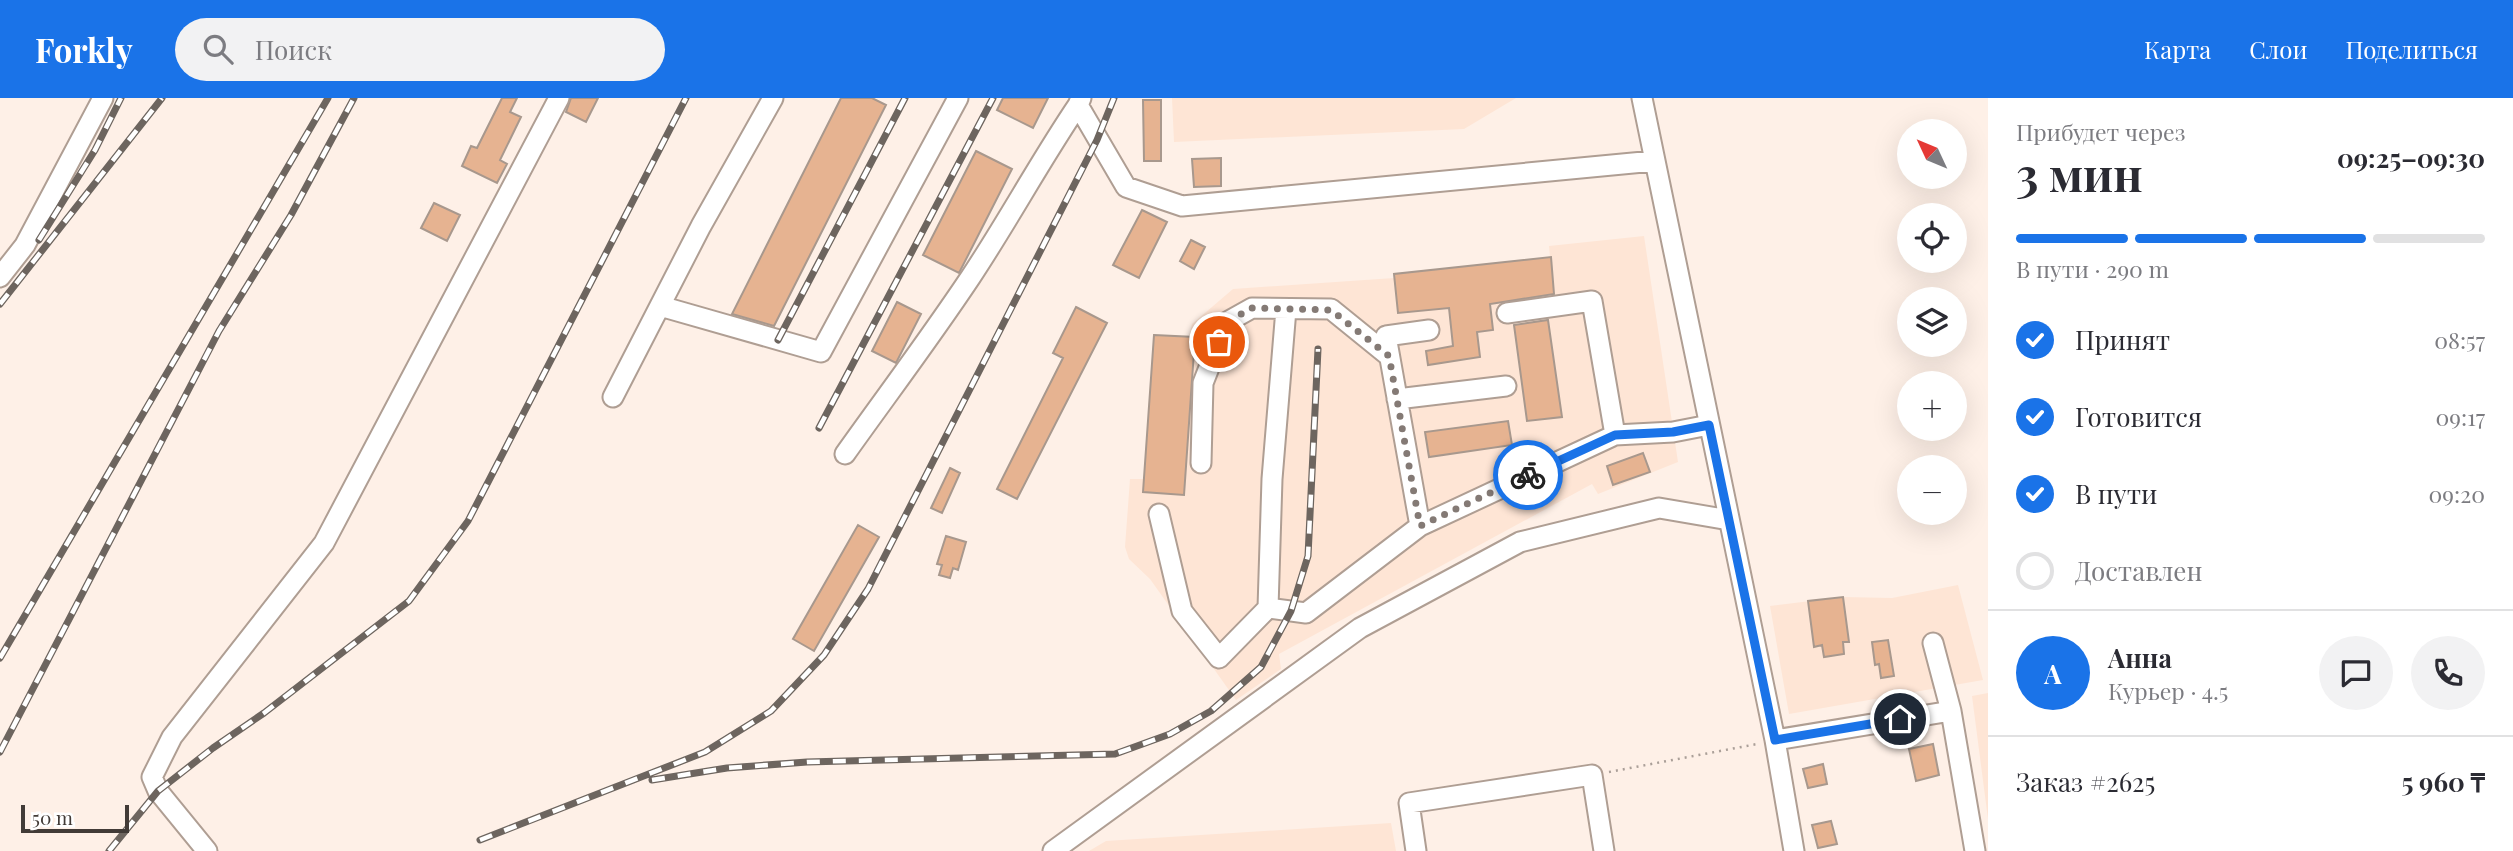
<!DOCTYPE html>
<html lang="ru">
<head>
<meta charset="utf-8">
<style>
	body { margin:0; font-family:"Playfair Display",serif; background:#f2f2f3; color:#2b2b33; height:100vh; display:flex; flex-direction:column; font-size:26px; white-space:nowrap }
	* { box-sizing:border-box; margin:0 }
	p { font-size:23px; color:#7c7c81 }
	.icon { flex:none; width:38px; height:38px; fill:none; stroke:currentColor; stroke-width:2; stroke-linecap:round; stroke-linejoin:round }
	.map { position:relative; flex:1; overflow:hidden }
	.drawer { display:flex; flex-direction:column; background:#fff; width:525px }
	.drawer>* { flex:none }
	.needle { width:46px; rotate:314deg }
	.controls { position:absolute; left:1897px; top:21px; display:grid; gap:14px }
	.controls a { display:grid; place-items:center; width:70px; height:70px; border-radius:50%; background:#fff; box-shadow:0 7px 28px #0002; font-size:35px }
	.scale { position:absolute; left:21px; bottom:18px; width:108px; box-sizing:border-box; padding-left:7px; border:4px solid #423b37; border-top:0; font-size:19px; line-height:24px; white-space:nowrap; color:#423b37; -webkit-text-stroke:5px #fff; paint-order:stroke }
	.pin { position:absolute; display:grid; place-items:center; width:60px; height:60px; color:#fff; margin:-30px; border:4px solid #fff; border-radius:50%; box-shadow:0 2px 7px #0007 }
	.courier { position:absolute; display:grid; place-items:center; width:70px; height:70px; margin:-35px; border:5px solid #1a73e8; border-radius:50%; background:#fff; color:#222; box-shadow:0 2px 9px #0007 }
	.overview em { font-style:normal; font-weight:700 }
	.overview div { display:flex; flex-direction:column-reverse }
	.overview { display:flex; align-items:center; justify-content:space-between; height:119px; padding:0 28px }
	h1 { font-size:46px; font-weight:700; line-height:52px }
	.bar { display:grid; grid-template-columns:repeat(4,1fr); gap:10px 7px; align-content:center; height:84px; padding:0 28px }
	.bar i { height:9px; border-radius:5px; background:#e1e1e2 }
	.bar .active { background:#1a73e8 }
	.bar p { grid-column:span 4 }
	.line { display:flex; align-items:center; gap:18px; padding:0 28px; border-top:2px solid #e1e1e2 }
	.line div { flex:1 }
	.round { display:grid; place-items:center; flex:none; width:74px; height:74px; border-radius:37px; background:#f2f2f3 }
	ol { padding:0 28px; list-style:none }
	li { display:flex; align-items:center; gap:21px; height:77px }
	li p { margin-inline-start:auto }
	li .icon { padding:7px; border-radius:50%; background:#1a73e8; color:#fff; stroke-width:4 }
	li:last-child { color:#7c7c81 }
	li i { width:38px; height:38px; border:4px solid #e1e1e2; border-radius:50% }
	header { display:flex; align-items:center; gap:42px; box-sizing:border-box; height:98px; padding:0 35px; background:#1a73e8; color:#fff }
	header strong { font-size:33px }
	nav { display:flex; gap:38px; margin-inline-start:auto; font-size:24px }
	.search { width:490px; height:63px; background:#f2f2f3; display:flex; align-items:center; gap:18px; box-sizing:border-box; padding:0 24px; border-radius:38px; color:#7c7c81; font-size:26px }
	main { display:flex; flex:1; min-height:0 }
	.map>svg:first-child { display:block }
	.built { fill:#fee5d5 }
	.building { fill:#e6b391; stroke:#a8988d; stroke-width:2 }
	.lines { fill:none; stroke-linecap:round; stroke-linejoin:round }
	.minor-casing { stroke:#af9e93; stroke-width:23 }
	.path { stroke:#aa9f98; stroke-width:2.5; stroke-dasharray:2 5; stroke-linecap:butt }
	.minor { stroke:#fff; stroke-width:19 }
	.rail-casing { stroke:#6d655f; stroke-width:7 }
	.rail { stroke:#fff; stroke-width:4.5; stroke-dasharray:13; stroke-linecap:butt }
	.done { stroke:#847a75; stroke-width:7; stroke-dasharray:0 12.6 }
	.route { stroke:#1a73e8; stroke-width:9 }
</style>
</head>
<body>
<header>
<strong>Forkly</strong>
<div class="search"><svg class="icon" aria-label="search" viewBox="0 0 24 24"><circle cx="10" cy="10" r="6"/><path d="M15 15l6 6"/></svg>Поиск</div>
<nav><a>Карта</a><a>Слои</a><a>Поделиться</a></nav>
</header>
<main>
<div class="map">
<svg width="1988" height="753" viewBox="0 0 1988 753">
	<rect width="100%" height="100%" fill="#fef0e7"/>
	<!-- built -->
	<path class="built" d="M1172 0H1516L1464 31 1174 44Z
		M1644 138 1678 364 1598 396 1592 386 1279 556 1281 571 1236 602 1150 481 1129 461 1125 449 1130 381H1144L1154 237 1189 239 1192 226 1233 191 1394 180 1550 159 1549 148Z
		M1958 487 1983 582 1789 616 1770 508 1843 499 1892 500Z
		M1988 595V721L1972 598Z
		M1391 725 1396 753H1089L1106 743Z"/>
	<!-- building -->
	<path class="building" d="M502 0H517L510 14 521 19 500 62 507 66 497 85 462 68 471 48 477 50Z
		M571 0H598L586 24 566 14Z
		M841 0H872L886 7 774 228 732 216Z
		M1003 0H1048L1033 30 997 12Z
		M1143 2H1161V63H1144Z
		M976 53 1012 71 959 175 923 157Z
		M1221 60V88L1194 89 1192 61Z
		M434 105 460 117 447 143 421 130Z
		M1142 112 1167 124 1139 180 1113 167Z
		M1191 142 1205 149 1194 171 1180 163Z
		M1551 159 1554 196 1490 206 1493 232 1477 234 1480 259 1428 267 1426 253 1453 248 1449 210 1398 215 1394 176Z
		M897 204 921 216 896 265 872 253Z
		M1076 209 1107 225 1017 401 997 391 1063 260 1053 255Z
		M1548 222 1562 319 1527 323 1514 227Z
		M1154 237 1195 239 1184 397 1143 394Z
		M1508 323 1512 347 1429 359 1425 334Z
		M1643 355 1650 374 1613 387 1607 368Z
		M950 370 960 375 942 415 931 410Z
		M858 427 879 439 814 553 793 541Z
		M946 438 966 444 958 472 953 470 950 480 939 477 942 467 937 466Z
		M1843 499 1849 544H1843L1844 556 1824 559 1822 547 1814 549 1808 503Z
		M1888 542 1894 578 1881 580 1879 566 1875 567 1872 544Z
		M1933 646 1939 677 1916 683 1909 651Z
		M1823 666 1827 686 1808 690 1803 671Z
		M1831 723 1837 746 1818 750 1812 727Z"/>
	<g class="lines">
		<!-- minor casing -->
		<g class="minor-casing">
			<path id="minor" d="M1081 0 1078 7 1126 89 1182 108 1654 63
				M1642 0 1775 642 1794 753
				M0 179 25 147 103 0
				M660 208 821 254 958 0
				M1507 215 1592 203 1615 337
				M613 299 701 128 773 0
				M1397 301 1506 288
				M845 356C887 297 930 240 970 180 1008 123 1040 63 1078 7
				M1201 365 1203 285 1227 224 1252 210 1331 211 1389 258
				M1159 416 1182 513 1219 560 1268 510 1272 381 1286 211
				M1420 428 1386 238 1429 232
				M1268 510 1306 515 1420 428 1615 337 1673 334 1709 327
				M1933 545 1951 613 1975 753
				M1775 642 1951 613
				M207 753 158 693 152 679 172 639 324 445 559 0
				M1053 753 1360 530 1520 444 1659 410 1729 422
				M1416 753 1409 705 1592 677 1604 753"/>
		</g>
		<!-- path -->
		<path class="path" d="M1609 674 1757 646"/>
		<!-- minor -->
		<use href="#minor" class="minor"/>
		<!-- rail casing -->
		<g class="rail-casing">
			<path id="rail" d="M39 142 95 52 121 0
				M0 206 162 0
				M778 242 905 0
				M819 330 993 0
				M0 560 328 0
				M0 654 219 233 291 117 354 0
				M652 682 727 670 807 664 1115 656 1170 636 1211 613 1261 569 1291 513 1308 458 1318 251
				M480 742 705 654 771 613 824 557 868 491 1097 42 1114 0
				M109 753 158 693 213 650 264 615 409 503 468 423 686 0"/>
		</g>
		<!-- rail -->
		<use href="#rail" class="rail"/>
	</g>
	<g class="lines">
		<!-- done -->
		<path class="done" d="M1219 244 1227 224 1252 210 1331 212 1389 258 1420 428 1528 377"/>
		<!-- route -->
		<path class="route" d="M1528 377 1615 337 1673 334 1709 327 1775 642 1900 621"/>
	</g>
</svg>
<div class="controls">
<a><svg class="needle" viewBox="-14 -14 28 28"><path d="M0-13l5 13h-10z" fill="#e53935"/><path d="M0 13l5-13h-10z" fill="#7c7c81"/></svg></a>
<a><svg class="icon" aria-label="locate" viewBox="0 0 24 24"><circle cx="12" cy="12" r="6"/><path d="M12 2v4M12 18v4M2 12h4M18 12h4"/></svg></a>
<a><svg class="icon" aria-label="layers" viewBox="0 0 24 24"><path d="M12 4l9 5-9 5-9-5zM3 14l9 5 9-5"/></svg></a>
<a>+</a>
<a>−</a>
</div>
<div class="scale">50 m</div>
<div class="pin" style="left:1219px;top:244px;background:#ea580c"><svg class="icon" aria-label="bag" viewBox="0 0 24 24"><path d="M5 8h14l-1 12H6zM9 8a3 3 0 0 1 6 0"/></svg></div>
<div class="pin" style="left:1900px;top:621px;background:#1f2937"><svg class="icon" aria-label="home" viewBox="0 0 24 24"><path d="M3 11l9-7 9 7M6 9v11h12V9"/></svg></div>
<div class="courier" style="left:1528px;top:377px"><svg class="icon" aria-label="bike" viewBox="0 0 24 24"><circle cx="6" cy="16" r="4"/><circle cx="18" cy="16" r="4"/><path d="M6 16l4-8h5l3 8M10 8l3 8H6M13 5h3"/></svg></div>
</div>
<section class="drawer">
<div class="overview"><div><h1>3 мин</h1><p>Прибудет через</p></div><em>09:25–09:30</em></div>
<div class="bar"><i class="active"></i><i class="active"></i><i class="active"></i><i></i><p>В пути · 290 m</p></div>
<ol>
<li><svg class="icon" aria-label="check" viewBox="0 0 24 24"><path d="M5 12l5 5 9-10"/></svg>Принят<p>08:57</p></li>
<li><svg class="icon" aria-label="check" viewBox="0 0 24 24"><path d="M5 12l5 5 9-10"/></svg>Готовится<p>09:17</p></li>
<li><svg class="icon" aria-label="check" viewBox="0 0 24 24"><path d="M5 12l5 5 9-10"/></svg>В пути<p>09:20</p></li>
<li><i></i>Доставлен</li>
</ol>
<div class="line" style="height:126px"><b class="round" style="background:#1a73e8;color:#fff">А</b><div><b>Анна</b><p>Курьер · 4.5</p></div><a class="round"><svg class="icon" aria-label="chat" viewBox="0 0 24 24"><path d="M4 5h16v11H9l-5 4z"/></svg></a><a class="round"><svg class="icon" aria-label="phone" viewBox="0 0 24 24"><path d="M5 4h4l2 5-3 2q2 4 5 5l2-3 5 2v4C11 20 4 13 5 4z"/></svg></a></div>
<div class="line" style="height:91px"><div>Заказ #2625</div><b>5 960 ₸</b></div>
</section>
</main>
</body>
</html>
